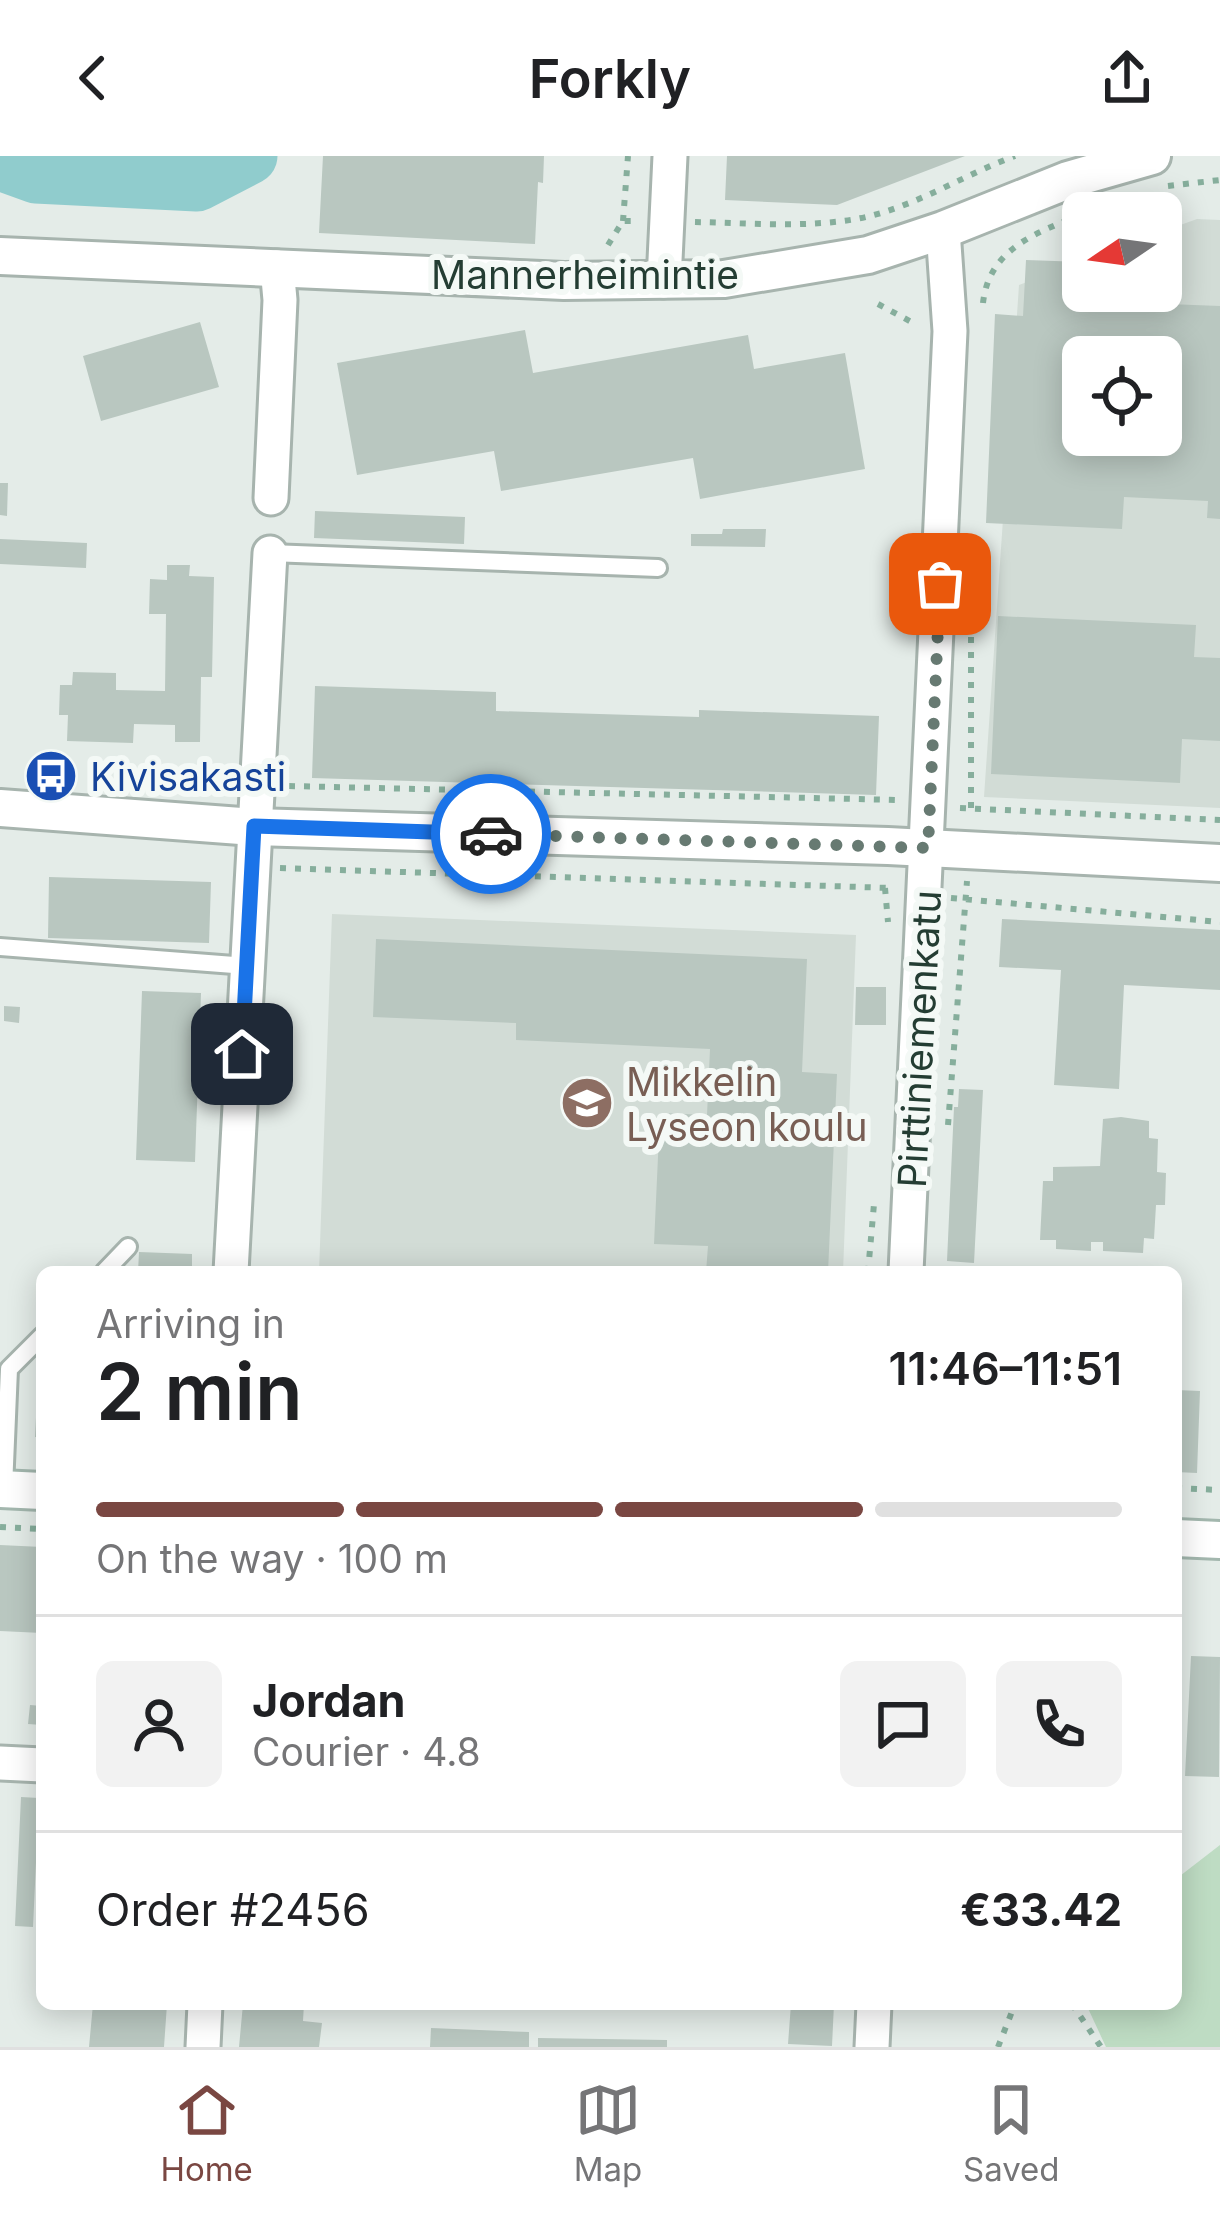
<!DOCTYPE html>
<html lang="en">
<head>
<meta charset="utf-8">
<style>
	body { margin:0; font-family:Inter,sans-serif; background:#f2f2f2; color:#202124; height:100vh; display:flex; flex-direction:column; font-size:45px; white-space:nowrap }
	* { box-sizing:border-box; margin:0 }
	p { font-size:39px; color:#757577 }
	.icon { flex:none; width:66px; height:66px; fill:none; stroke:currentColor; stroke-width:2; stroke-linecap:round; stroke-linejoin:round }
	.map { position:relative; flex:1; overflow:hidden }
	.side { position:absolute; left:36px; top:1110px; width:1146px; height:744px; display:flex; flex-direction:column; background:#fff; border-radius:18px; box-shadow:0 6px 30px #0003 }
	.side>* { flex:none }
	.needle { width:78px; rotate:257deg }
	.buttons { position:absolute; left:1062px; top:36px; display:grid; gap:24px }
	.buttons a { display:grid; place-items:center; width:120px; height:120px; border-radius:18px; background:#fff; box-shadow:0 6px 30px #0003; font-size:60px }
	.pin { position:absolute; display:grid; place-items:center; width:102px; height:102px; color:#fff; margin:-51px; border-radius:24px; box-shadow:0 6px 18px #0006 }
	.courier { position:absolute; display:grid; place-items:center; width:120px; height:120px; margin:-60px; border:9px solid #1a73e8; border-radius:50%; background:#fff; color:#222; box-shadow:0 3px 15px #0007 }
	.headline em { font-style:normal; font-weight:600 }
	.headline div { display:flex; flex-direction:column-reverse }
	.headline { display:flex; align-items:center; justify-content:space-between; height:204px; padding:0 60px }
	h1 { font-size:78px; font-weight:600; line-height:90px }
	.bar { display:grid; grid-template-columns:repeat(4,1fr); gap:18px 12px; align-content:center; height:144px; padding:0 60px }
	.bar i { height:15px; border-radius:9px; background:#e0e0e0 }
	.bar .selected { background:#7a4742 }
	.bar p { grid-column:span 4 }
	.line { display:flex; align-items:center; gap:30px; padding:0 60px; border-top:3px solid #e0e0e0 }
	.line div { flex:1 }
	.round { display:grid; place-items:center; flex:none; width:126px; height:126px; border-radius:18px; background:#f2f2f2 }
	header { display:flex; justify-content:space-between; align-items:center; height:156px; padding:0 60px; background:#fff; font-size:54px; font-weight:600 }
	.menu { display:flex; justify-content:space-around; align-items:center; height:168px; border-top:3px solid #e0e0e0; background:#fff; font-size:33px; color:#757577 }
	.menu a { display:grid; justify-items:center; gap:6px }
	.menu .selected { color:#7a4742 }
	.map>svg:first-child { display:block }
	.built { fill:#d2dcd6; fill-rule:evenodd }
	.green { fill:#bedcc3 }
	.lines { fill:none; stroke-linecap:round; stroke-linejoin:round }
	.river { stroke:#90cccd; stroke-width:57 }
	.building { fill:#b9c7c0; fill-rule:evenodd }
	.service-casing { stroke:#a7b4ae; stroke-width:22 }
	.minor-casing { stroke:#a7b4ae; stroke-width:39 }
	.tertiary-casing { stroke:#a7b4ae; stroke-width:42 }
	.secondary-casing { stroke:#a3b7ae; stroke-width:42 }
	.path { stroke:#86ae9c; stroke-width:6; stroke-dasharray:6 9; stroke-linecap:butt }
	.service { stroke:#fff; stroke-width:16 }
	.minor { stroke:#fff; stroke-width:33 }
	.tertiary { stroke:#fff; stroke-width:36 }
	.secondary { stroke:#fff; stroke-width:36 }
	.done { stroke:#677a72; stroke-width:12; stroke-dasharray:0 21.6 }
	.route { stroke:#1a73e8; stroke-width:15 }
	.labels { text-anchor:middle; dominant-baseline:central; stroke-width:12; stroke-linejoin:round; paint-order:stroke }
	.street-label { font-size:39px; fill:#243d33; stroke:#f4f9f6 }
	.transit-label { font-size:39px; fill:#164399; stroke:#f4f9f6; text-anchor:start }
	.education-label { font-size:39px; fill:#785e54; stroke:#f4f9f6; text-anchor:start }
</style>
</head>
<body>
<header><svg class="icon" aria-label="back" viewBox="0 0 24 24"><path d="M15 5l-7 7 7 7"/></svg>Forkly<svg class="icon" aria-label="share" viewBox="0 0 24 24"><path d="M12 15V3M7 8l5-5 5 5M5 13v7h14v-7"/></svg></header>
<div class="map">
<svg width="1220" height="1891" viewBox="0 0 1220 1891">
	<rect width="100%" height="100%" fill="#e4ece8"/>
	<!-- built -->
	<path class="built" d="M1197 63 1220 64V652L984 641 1019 129 1083 105V135H1161V76ZM1083 201H1161V279H1083Z
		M332 758 856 779 843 1116H319Z"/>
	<!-- green -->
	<path class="green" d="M1220 1689V1891H1106L1086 1848H1176V1723Z"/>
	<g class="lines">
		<!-- river -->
		<path class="river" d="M0 6 36 19 197 27 249 0"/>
	</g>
	<!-- building -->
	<path class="building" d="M323 0H544L543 27 538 26 535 88 319 77Z
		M727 0H965L837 49 725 44Z
		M1026 104 1083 106V135H1161V109L1170 110 1168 148 1220 150V363L1207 362 1208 345 1124 341 1122 373 986 367 995 158 1023 160ZM1083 201H1161V279H1083Z
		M200 166 219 231 101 265 83 200Z
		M525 174 533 217 748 179 754 213 845 197 865 313 700 343 693 302 501 335 494 295 357 319 337 207Z
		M0 327H8L7 360 0 359Z
		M315 355 465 361 464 388 314 382Z
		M723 373H766L765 391 691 390V378H722Z
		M0 383 87 387 86 412 0 408Z
		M167 409H190L189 420 214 421 212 521H201L200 586H175V569L134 568 133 587 67 585 68 559H59L60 529H72L73 516 116 517V534L165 535 166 458H149L150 423 167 424Z
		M998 460 1196 469 1194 501 1220 502V585L1182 583 1180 627 991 618Z
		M315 530 496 536V555L699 561V554L879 560 876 639 312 622Z
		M49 721 211 726 209 787 48 782Z
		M1002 763 1220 774V834L1124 829 1119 933 1054 929 1061 814 999 811Z
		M376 783 807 803 802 916 837 918 828 1116H706L708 1090 654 1088 660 957 707 959 710 893 516 884V867L373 861Z
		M856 831H886V869H855Z
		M142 835 201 837 195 1006 136 1004Z
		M4 850 20 851 19 867 4 865Z
		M959 933 983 934 974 1107 947 1105 954 951H958Z
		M1121 961 1149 965V982L1158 983 1157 1016 1166 1017 1165 1049H1156L1154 1083 1144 1082 1143 1097 1103 1095V1086H1091V1095L1056 1093V1084H1040L1043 1025H1053V1011L1100 1010 1103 963Z
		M139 1096 192 1098V1116H138Z
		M38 1222H42V1282L35 1281Z
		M1176 1234 1200 1235 1197 1317 1176 1316Z
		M0 1389 42 1391V1477L0 1475Z
		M1191 1500 1220 1501 1219 1621 1185 1620Z
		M30 1549 42 1550V1569L28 1568Z
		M21 1641 39 1642 33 1771 15 1770Z
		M93 1848H167L164 1891H89Z
		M243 1848H304L303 1865 322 1867 319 1891H239Z
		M791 1848H834L832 1890 788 1888Z
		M431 1872 529 1876V1891H430Z
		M538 1882 667 1884V1891H538Z"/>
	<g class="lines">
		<!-- service casing -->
		<g class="service-casing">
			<path id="service" d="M270 397 658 412
				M0 791 247 810
				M104 1116 128 1091
				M4 1332 9 1213 42 1180"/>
		</g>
		<!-- minor casing -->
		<g class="minor-casing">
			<path id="minor" d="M664 125 670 0
				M271 342 280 144 277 111
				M231 1116 270 397
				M906 1116 950 175 943 74
				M0 1607 42 1609
				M203 1891 205 1848
				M872 1891 874 1848"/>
		</g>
		<!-- tertiary casing -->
		<g class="tertiary-casing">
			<path id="tertiary" d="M0 100 564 125 724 123 868 99 943 74 1068 24 1152 0
				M0 652 254 671 888 690 1220 707"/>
		</g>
		<!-- secondary casing -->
		<g class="secondary-casing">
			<path id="secondary" d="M0 1333 42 1335
				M1176 1382 1220 1384"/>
		</g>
		<!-- path -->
		<path class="path" d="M1168 30 1220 24
			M623 65 628 0
			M695 66C748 67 804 72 856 63 912 53 963 19 1015 0
			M608 89 623 65H634
			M983 147C989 92 1038 76 1083 58
			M878 148 917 169
			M289 630 899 644
			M960 652 1220 664
			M971 652V474
			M280 712 891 732
			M885 732 888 766
			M951 742 1220 766
			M948 969 967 725
			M868 1116 874 1048
			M1176 1332 1220 1334
			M0 1371 42 1373
			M1072 1848 1101 1891
			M998 1891 1015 1848"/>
		<!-- service -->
		<use href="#service" class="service"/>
		<!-- minor -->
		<use href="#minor" class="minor"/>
		<!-- tertiary -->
		<use href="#tertiary" class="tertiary"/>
		<!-- secondary -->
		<use href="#secondary" class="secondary"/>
	</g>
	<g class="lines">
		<!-- done -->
		<path class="done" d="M491 678 928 692 940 428"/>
		<!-- route -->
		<path class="route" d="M242 898 254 670 491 678"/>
	</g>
	<!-- icons -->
	<defs>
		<g id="bus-disc" transform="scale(2.7)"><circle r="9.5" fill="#1a4fb4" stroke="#f4f9f6"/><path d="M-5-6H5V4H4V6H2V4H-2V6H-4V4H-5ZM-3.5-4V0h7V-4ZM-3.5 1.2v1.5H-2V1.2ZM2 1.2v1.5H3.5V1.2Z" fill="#fff"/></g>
		<g id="school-disc" transform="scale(2.7)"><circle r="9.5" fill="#8d6e63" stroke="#f4f9f6"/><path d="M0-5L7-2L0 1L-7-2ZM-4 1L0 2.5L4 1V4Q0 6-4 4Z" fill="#fff"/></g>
	</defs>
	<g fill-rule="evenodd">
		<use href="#bus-disc" x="51" y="620"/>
		<use href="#school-disc" x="587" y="947"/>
	</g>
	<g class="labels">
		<!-- street labels -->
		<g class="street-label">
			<text x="585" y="118">Mannerheimintie</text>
			<text transform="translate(919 883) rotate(-87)">Pirttiniemenkatu</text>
		</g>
		<!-- transit labels -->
		<g class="transit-label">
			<text x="90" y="620">Kivisakasti</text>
		</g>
		<!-- education labels -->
		<g class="education-label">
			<text x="626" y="925">Mikkelin<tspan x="626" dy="45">Lyseon koulu</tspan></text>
		</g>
	</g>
</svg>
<div class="buttons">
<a><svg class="needle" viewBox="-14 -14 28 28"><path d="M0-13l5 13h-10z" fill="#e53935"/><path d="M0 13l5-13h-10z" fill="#757577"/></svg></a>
<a><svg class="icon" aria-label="locate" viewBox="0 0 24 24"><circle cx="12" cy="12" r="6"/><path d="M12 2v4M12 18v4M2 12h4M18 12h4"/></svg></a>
</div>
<div class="pin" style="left:940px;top:428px;background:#ea580c"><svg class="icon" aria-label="bag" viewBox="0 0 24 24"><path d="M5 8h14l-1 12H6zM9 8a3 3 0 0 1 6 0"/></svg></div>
<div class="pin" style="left:242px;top:898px;background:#1f2937"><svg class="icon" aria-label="home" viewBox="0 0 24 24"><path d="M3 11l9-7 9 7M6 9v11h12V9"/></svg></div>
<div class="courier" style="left:491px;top:678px"><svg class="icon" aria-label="car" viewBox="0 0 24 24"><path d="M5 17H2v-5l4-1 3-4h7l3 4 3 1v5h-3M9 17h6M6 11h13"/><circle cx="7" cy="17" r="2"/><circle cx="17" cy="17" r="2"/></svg></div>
<section class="side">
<div class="headline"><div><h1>2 min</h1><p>Arriving in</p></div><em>11:46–11:51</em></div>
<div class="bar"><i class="selected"></i><i class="selected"></i><i class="selected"></i><i></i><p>On the way · 100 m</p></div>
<div class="line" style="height:216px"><a class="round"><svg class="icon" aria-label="person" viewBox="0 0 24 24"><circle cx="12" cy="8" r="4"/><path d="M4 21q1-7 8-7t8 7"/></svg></a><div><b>Jordan</b><p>Courier · 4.8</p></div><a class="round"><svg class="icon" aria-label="chat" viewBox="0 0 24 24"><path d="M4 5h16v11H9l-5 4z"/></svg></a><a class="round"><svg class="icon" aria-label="phone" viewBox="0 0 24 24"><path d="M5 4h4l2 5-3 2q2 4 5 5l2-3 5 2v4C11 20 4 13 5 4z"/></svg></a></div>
<div class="line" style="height:156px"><div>Order #2456</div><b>€33.42</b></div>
</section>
</div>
<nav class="menu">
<a class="selected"><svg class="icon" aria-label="home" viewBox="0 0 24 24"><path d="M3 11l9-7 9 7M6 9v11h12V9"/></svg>Home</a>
<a><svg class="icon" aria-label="map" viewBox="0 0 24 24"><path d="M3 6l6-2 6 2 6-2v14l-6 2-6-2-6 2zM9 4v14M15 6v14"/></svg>Map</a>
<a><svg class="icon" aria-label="saved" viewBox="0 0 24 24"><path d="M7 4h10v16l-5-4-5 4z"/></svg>Saved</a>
</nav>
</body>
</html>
